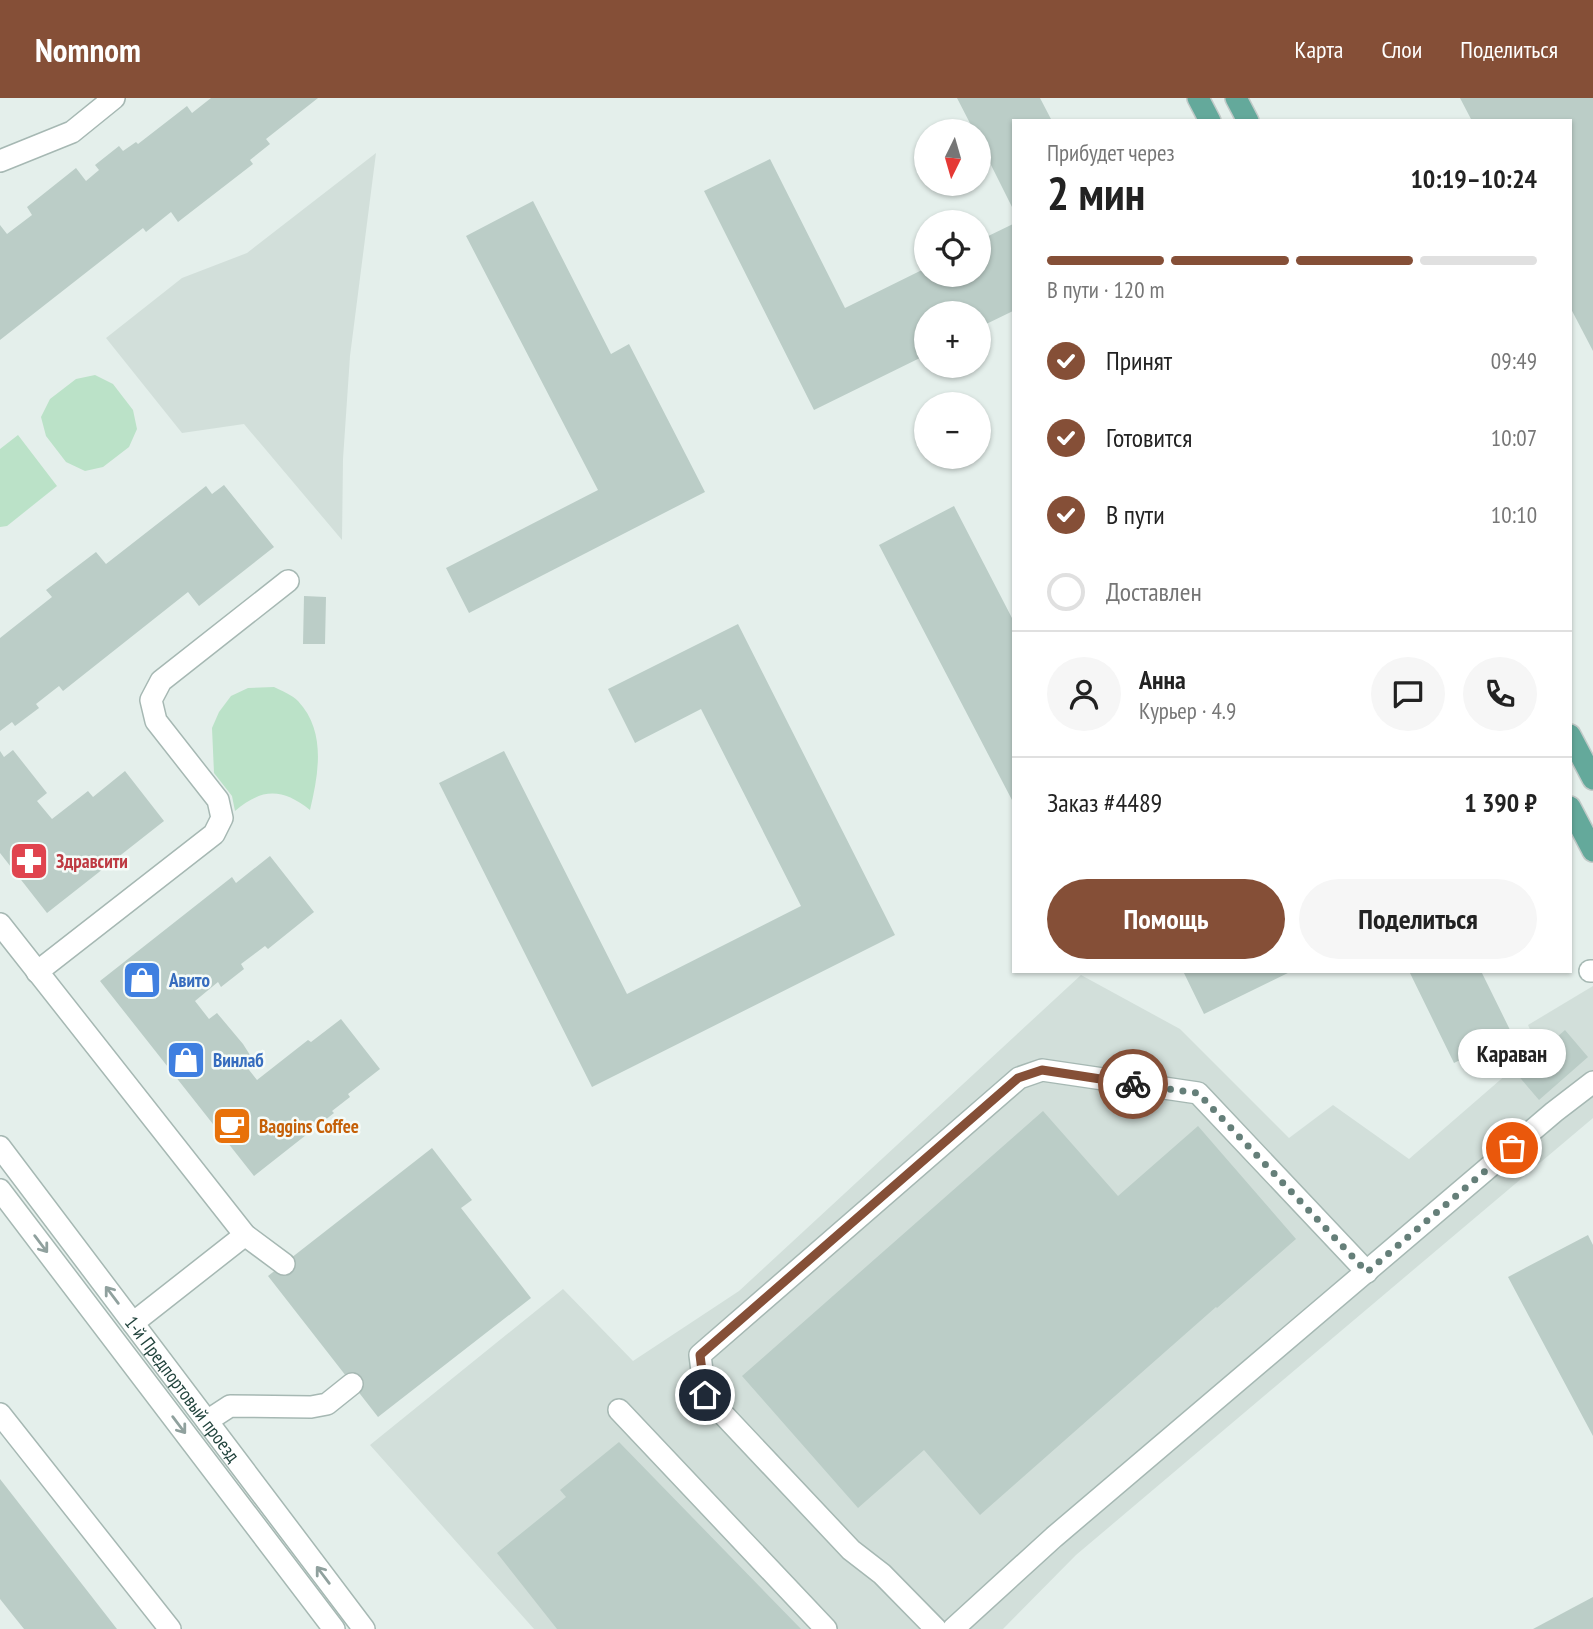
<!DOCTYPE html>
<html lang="ru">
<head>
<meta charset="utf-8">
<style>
	body { margin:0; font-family:"PT Sans Narrow",sans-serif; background:#f6f6f6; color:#222; height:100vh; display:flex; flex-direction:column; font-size:26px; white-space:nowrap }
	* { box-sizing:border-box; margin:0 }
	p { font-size:23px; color:#767676 }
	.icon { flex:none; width:38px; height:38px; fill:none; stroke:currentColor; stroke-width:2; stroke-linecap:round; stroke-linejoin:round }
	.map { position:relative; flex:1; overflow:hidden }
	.details { position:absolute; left:1012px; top:21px; width:560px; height:854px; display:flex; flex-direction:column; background:#fff; border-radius:0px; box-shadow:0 2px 5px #0004 }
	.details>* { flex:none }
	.needle { width:46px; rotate:185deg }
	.fabs { position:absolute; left:914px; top:21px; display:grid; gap:14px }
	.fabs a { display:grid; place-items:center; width:77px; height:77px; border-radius:50%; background:#fff; box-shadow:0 2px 5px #0004; font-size:35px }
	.pin { position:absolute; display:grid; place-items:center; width:60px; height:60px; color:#fff; margin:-30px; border:4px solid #fff; border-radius:50%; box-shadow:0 2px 7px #0007 }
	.courier { position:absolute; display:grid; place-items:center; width:70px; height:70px; margin:-35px; border:5px solid #854f37; border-radius:50%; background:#fff; color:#222; box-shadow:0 2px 9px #0007 }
	.bubble { position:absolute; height:49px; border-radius:24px; background:#fff; box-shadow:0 2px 5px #0004; font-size:23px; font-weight:700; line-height:49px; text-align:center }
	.summary em { font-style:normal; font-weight:700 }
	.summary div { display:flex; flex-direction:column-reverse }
	.summary { display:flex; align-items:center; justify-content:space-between; height:119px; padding:0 35px }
	h1 { font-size:46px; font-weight:700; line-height:52px }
	.bar { display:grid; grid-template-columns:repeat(4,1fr); gap:10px 7px; align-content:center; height:84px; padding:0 35px }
	.bar i { height:9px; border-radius:5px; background:#e0e0e0 }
	.bar .current { background:#854f37 }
	.bar p { grid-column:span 4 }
	.line { display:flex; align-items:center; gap:18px; padding:0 35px; border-top:2px solid #e0e0e0 }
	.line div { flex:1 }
	.round { display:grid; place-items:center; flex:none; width:74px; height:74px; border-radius:37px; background:#f6f6f6 }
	ol { padding:0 35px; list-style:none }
	li { display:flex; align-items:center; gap:21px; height:77px }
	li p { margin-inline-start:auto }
	li .icon { padding:7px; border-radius:50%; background:#854f37; color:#fff; stroke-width:4 }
	li:last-child { color:#767676 }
	li i { width:38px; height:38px; border:4px solid #e0e0e0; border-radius:50% }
	.button { display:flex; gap:14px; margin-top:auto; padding:14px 35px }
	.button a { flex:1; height:80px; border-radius:42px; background:#854f37; color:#fff; font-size:28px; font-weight:700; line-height:80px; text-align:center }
	.button a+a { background:#f6f6f6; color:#222 }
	header { display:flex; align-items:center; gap:42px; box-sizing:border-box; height:98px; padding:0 35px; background:#854f37; color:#fff }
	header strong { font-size:33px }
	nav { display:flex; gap:38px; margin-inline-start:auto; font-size:24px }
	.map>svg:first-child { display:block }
	.built { fill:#d2dfda }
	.green { fill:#bbe2c8 }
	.building { fill:#bbcdc7 }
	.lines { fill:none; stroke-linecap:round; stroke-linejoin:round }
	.minor-casing { stroke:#a6b8b3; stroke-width:24 }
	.major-casing { stroke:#c1cac8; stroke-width:24 }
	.minor { stroke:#fff; stroke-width:21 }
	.major { stroke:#64a99b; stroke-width:21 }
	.oneway { stroke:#90a19e }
	.done { stroke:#657f79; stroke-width:7; stroke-dasharray:0 12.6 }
	.route { stroke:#854f37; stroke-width:9 }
	.labels { text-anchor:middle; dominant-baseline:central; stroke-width:5; stroke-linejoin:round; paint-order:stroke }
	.health-label { font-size:19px; font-weight:bold; fill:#be3a42; stroke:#f5fbf8; text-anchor:start }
	.shop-label { font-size:19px; font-weight:bold; fill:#366cbe; stroke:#f5fbf8; text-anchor:start }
	.food-label { font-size:19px; font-weight:bold; fill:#c56008; stroke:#f5fbf8; text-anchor:start }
	.street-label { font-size:19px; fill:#21433c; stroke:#f5fbf8 }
</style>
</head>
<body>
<header>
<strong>Nomnom</strong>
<nav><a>Карта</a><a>Слои</a><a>Поделиться</a></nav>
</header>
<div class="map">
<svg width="1593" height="1531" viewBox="0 0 1593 1531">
	<rect width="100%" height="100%" fill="#e4efeb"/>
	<!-- built -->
	<path class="built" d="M376 55 350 258 343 361 342 442 244 326 182 335 106 240 182 180 247 155Z
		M1081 877 1180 931 1289 1040 1333 1007 1409 1061 1538 949 1528 927 1593 888V1020L1076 1457 1003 1531H534L370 1347 563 1191 633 1263 739 1193Z"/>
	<!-- green -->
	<path class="green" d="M95 277 113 286 133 312 137 331 129 349 103 369 85 373 66 364 46 338 41 319 50 301 76 281Z
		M18 337 57 388 7 428 0 429V351Z
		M274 589C282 593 292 597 298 603 326 633 319 674 310 712 282 690 262 690 235 713L232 698 214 675 212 630 219 614 231 598 248 590Z"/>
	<!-- building -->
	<path class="building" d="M211 0H318L266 41 270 46 250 62 253 66 178 124 171 114 146 134 143 130 0 242V127L7 136 32 117 27 109 76 70 86 83 99 72 95 67 119 48 123 53 136 44 138 46 187 8 192 15Z
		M957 0H1040L1052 23H1013V111L978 41V33H974Z
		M1460 0H1593V253L1570 209V23H1472Z
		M770 61 845 210 926 170V177H978V143L1013 126V213L978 230V215H926V257L814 312 704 93Z
		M533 103 611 256 629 246 705 394 469 515 446 470 598 392 466 138Z
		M224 387 274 449 199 508 188 494 63 593 59 588 36 606 39 610 15 628 12 624 0 633V540L52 499 46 492 96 454 106 466 206 388 212 396Z
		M954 408 1013 522V704L879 447Z
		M304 498 326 499 325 546H303Z
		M738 526 895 837 592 989 439 685 504 653 627 896 801 808 701 611 635 645 608 591Z
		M13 652 47 695 37 703 52 721 88 693 93 699 125 673 164 723 47 815 0 755V653L4 659Z
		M270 758 314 814 268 851 265 848 241 866 244 871 221 889 218 884 195 903 209 921 217 915 243 946 250 957 242 963 257 982 308 942 311 944 341 921 380 971 348 996 350 999 332 1013 334 1015 254 1078 100 883 232 779 236 785Z
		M1183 873H1292L1204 916Z
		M1409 873H1481L1512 936 1454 965Z
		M1565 932 1588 959 1539 1002 1516 975Z
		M1043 1013 1118 1098 1198 1028 1296 1141 1217 1210 1216 1209 980 1417 924 1352 858 1410 742 1278Z
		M432 1050 472 1102 461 1110 531 1200 378 1319 268 1178Z
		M1588 1137 1593 1147V1338L1508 1179Z
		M619 1344 801 1531H557L497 1455 566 1399 560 1392Z
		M0 1381 117 1531H24L0 1501Z
		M1593 1499V1531H1533Z"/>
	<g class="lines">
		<!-- minor casing -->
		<g class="minor-casing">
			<g id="minor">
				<path d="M0 63 72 34 114 0"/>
				<path d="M0 826 245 1137 284 1166"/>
				<path d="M1590 873H1593"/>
				<path d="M37 874 214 736 222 720 218 702 156 623 151 602 161 583 288 483"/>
				<path id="s1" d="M0 1049 364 1531"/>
				<path d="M0 1092 334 1531"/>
				<path d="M133 1225 245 1137"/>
				<path d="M619 1312 826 1531"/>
				<path d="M0 1316 170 1531"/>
				<path d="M207 1323 230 1308 311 1309 327 1306 352 1286"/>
				<path d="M936 1531 882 1476 851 1452 705 1297 700 1257 1019 980 1042 972 1198 995 1367 1174"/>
				<path d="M953 1531 1054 1439 1554 1014 1593 984"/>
			</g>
		</g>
		<!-- major casing -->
		<g class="major-casing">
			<path id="major" d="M1198 0 1210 23
				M1236 0 1248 23
				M1570 637 1593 681
				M1570 709 1593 753"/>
		</g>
		<!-- minor -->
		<use href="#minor" class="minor"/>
		<!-- major -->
		<use href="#major" class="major"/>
	</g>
	<!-- one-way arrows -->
	<defs><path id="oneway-shaft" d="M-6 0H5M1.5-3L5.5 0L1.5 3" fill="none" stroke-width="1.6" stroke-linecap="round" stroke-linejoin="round" transform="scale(1.75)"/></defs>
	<g class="oneway">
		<use href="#oneway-shaft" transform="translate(41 1146) rotate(53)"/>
		<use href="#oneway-shaft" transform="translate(112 1197) rotate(-127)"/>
		<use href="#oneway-shaft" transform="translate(179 1327) rotate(53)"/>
		<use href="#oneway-shaft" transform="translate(323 1477) rotate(-127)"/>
	</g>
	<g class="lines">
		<!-- done -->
		<path class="done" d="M1133 986 1198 995 1367 1174 1512 1050"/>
		<!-- route -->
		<path class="route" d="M705 1297 700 1257 1018 980 1042 972 1133 986"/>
	</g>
	<!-- icons -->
	<defs>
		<g id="pharmacy-square" transform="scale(2.0125)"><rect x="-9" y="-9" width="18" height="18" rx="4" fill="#e0444e" stroke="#f5fbf8"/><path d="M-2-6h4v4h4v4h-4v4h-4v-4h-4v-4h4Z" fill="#fff"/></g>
		<g id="shop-square" transform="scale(2.0125)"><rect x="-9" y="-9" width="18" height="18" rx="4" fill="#3f7fe0" stroke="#f5fbf8"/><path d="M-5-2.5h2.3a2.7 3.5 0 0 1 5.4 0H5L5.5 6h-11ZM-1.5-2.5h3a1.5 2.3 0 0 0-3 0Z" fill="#fff"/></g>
		<g id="cafe-square" transform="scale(2.0125)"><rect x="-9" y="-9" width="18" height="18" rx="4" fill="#e8710a" stroke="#f5fbf8"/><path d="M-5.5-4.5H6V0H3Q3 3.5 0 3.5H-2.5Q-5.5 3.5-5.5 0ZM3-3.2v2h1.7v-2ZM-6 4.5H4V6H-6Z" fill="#fff"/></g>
	</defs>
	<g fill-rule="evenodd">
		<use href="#pharmacy-square" x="29" y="763"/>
		<use href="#shop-square" x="142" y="882"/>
		<use href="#shop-square" x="186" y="962"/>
		<use href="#cafe-square" x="232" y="1028"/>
	</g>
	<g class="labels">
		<!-- health labels -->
		<g class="health-label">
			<text x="56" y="763">Здравсити</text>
		</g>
		<!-- shop labels -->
		<g class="shop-label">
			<text x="169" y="882">Авито</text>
			<text x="213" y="962">Винлаб</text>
		</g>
		<!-- food labels -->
		<g class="food-label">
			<text x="259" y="1028">Baggins Coffee</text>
		</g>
		<!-- street labels -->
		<g class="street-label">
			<text stroke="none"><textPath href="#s1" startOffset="303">1-й Предпортовый проезд</textPath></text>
		</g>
	</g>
</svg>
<div class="fabs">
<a><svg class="needle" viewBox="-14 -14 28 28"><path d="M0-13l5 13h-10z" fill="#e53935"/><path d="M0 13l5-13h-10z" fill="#767676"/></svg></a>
<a><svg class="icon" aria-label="locate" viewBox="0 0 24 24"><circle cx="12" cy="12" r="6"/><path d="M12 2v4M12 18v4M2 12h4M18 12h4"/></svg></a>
<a>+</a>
<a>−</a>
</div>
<div class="pin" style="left:1512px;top:1050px;background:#ea580c"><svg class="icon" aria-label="bag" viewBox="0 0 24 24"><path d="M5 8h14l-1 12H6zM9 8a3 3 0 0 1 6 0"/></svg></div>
<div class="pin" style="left:705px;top:1297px;background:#1f2937"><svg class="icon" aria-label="home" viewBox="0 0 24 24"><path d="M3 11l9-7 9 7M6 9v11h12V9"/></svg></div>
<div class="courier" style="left:1133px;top:986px"><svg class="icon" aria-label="bike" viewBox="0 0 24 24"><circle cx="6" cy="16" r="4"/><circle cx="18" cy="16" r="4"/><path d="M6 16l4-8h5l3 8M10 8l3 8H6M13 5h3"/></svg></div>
<div class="bubble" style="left:1458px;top:931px;width:108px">Караван</div>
<section class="details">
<div class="summary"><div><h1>2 мин</h1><p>Прибудет через</p></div><em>10:19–10:24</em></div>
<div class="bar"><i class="current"></i><i class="current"></i><i class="current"></i><i></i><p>В пути · 120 m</p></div>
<ol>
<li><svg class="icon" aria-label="check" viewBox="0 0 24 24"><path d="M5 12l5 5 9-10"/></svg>Принят<p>09:49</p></li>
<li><svg class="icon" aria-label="check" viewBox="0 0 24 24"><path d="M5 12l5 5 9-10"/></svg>Готовится<p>10:07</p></li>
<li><svg class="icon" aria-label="check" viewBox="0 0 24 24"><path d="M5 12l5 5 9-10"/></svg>В пути<p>10:10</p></li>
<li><i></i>Доставлен</li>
</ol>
<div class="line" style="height:126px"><a class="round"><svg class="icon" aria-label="person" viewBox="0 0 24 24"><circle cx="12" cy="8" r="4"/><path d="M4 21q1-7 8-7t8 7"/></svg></a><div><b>Анна</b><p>Курьер · 4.9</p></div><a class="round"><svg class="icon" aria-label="chat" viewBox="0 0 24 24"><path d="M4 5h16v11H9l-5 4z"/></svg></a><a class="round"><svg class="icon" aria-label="phone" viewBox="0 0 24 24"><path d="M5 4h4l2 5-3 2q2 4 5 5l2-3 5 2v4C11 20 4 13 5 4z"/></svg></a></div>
<div class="line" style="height:91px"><div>Заказ #4489</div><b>1 390 ₽</b></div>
<div class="button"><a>Помощь</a><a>Поделиться</a></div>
</section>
</div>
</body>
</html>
